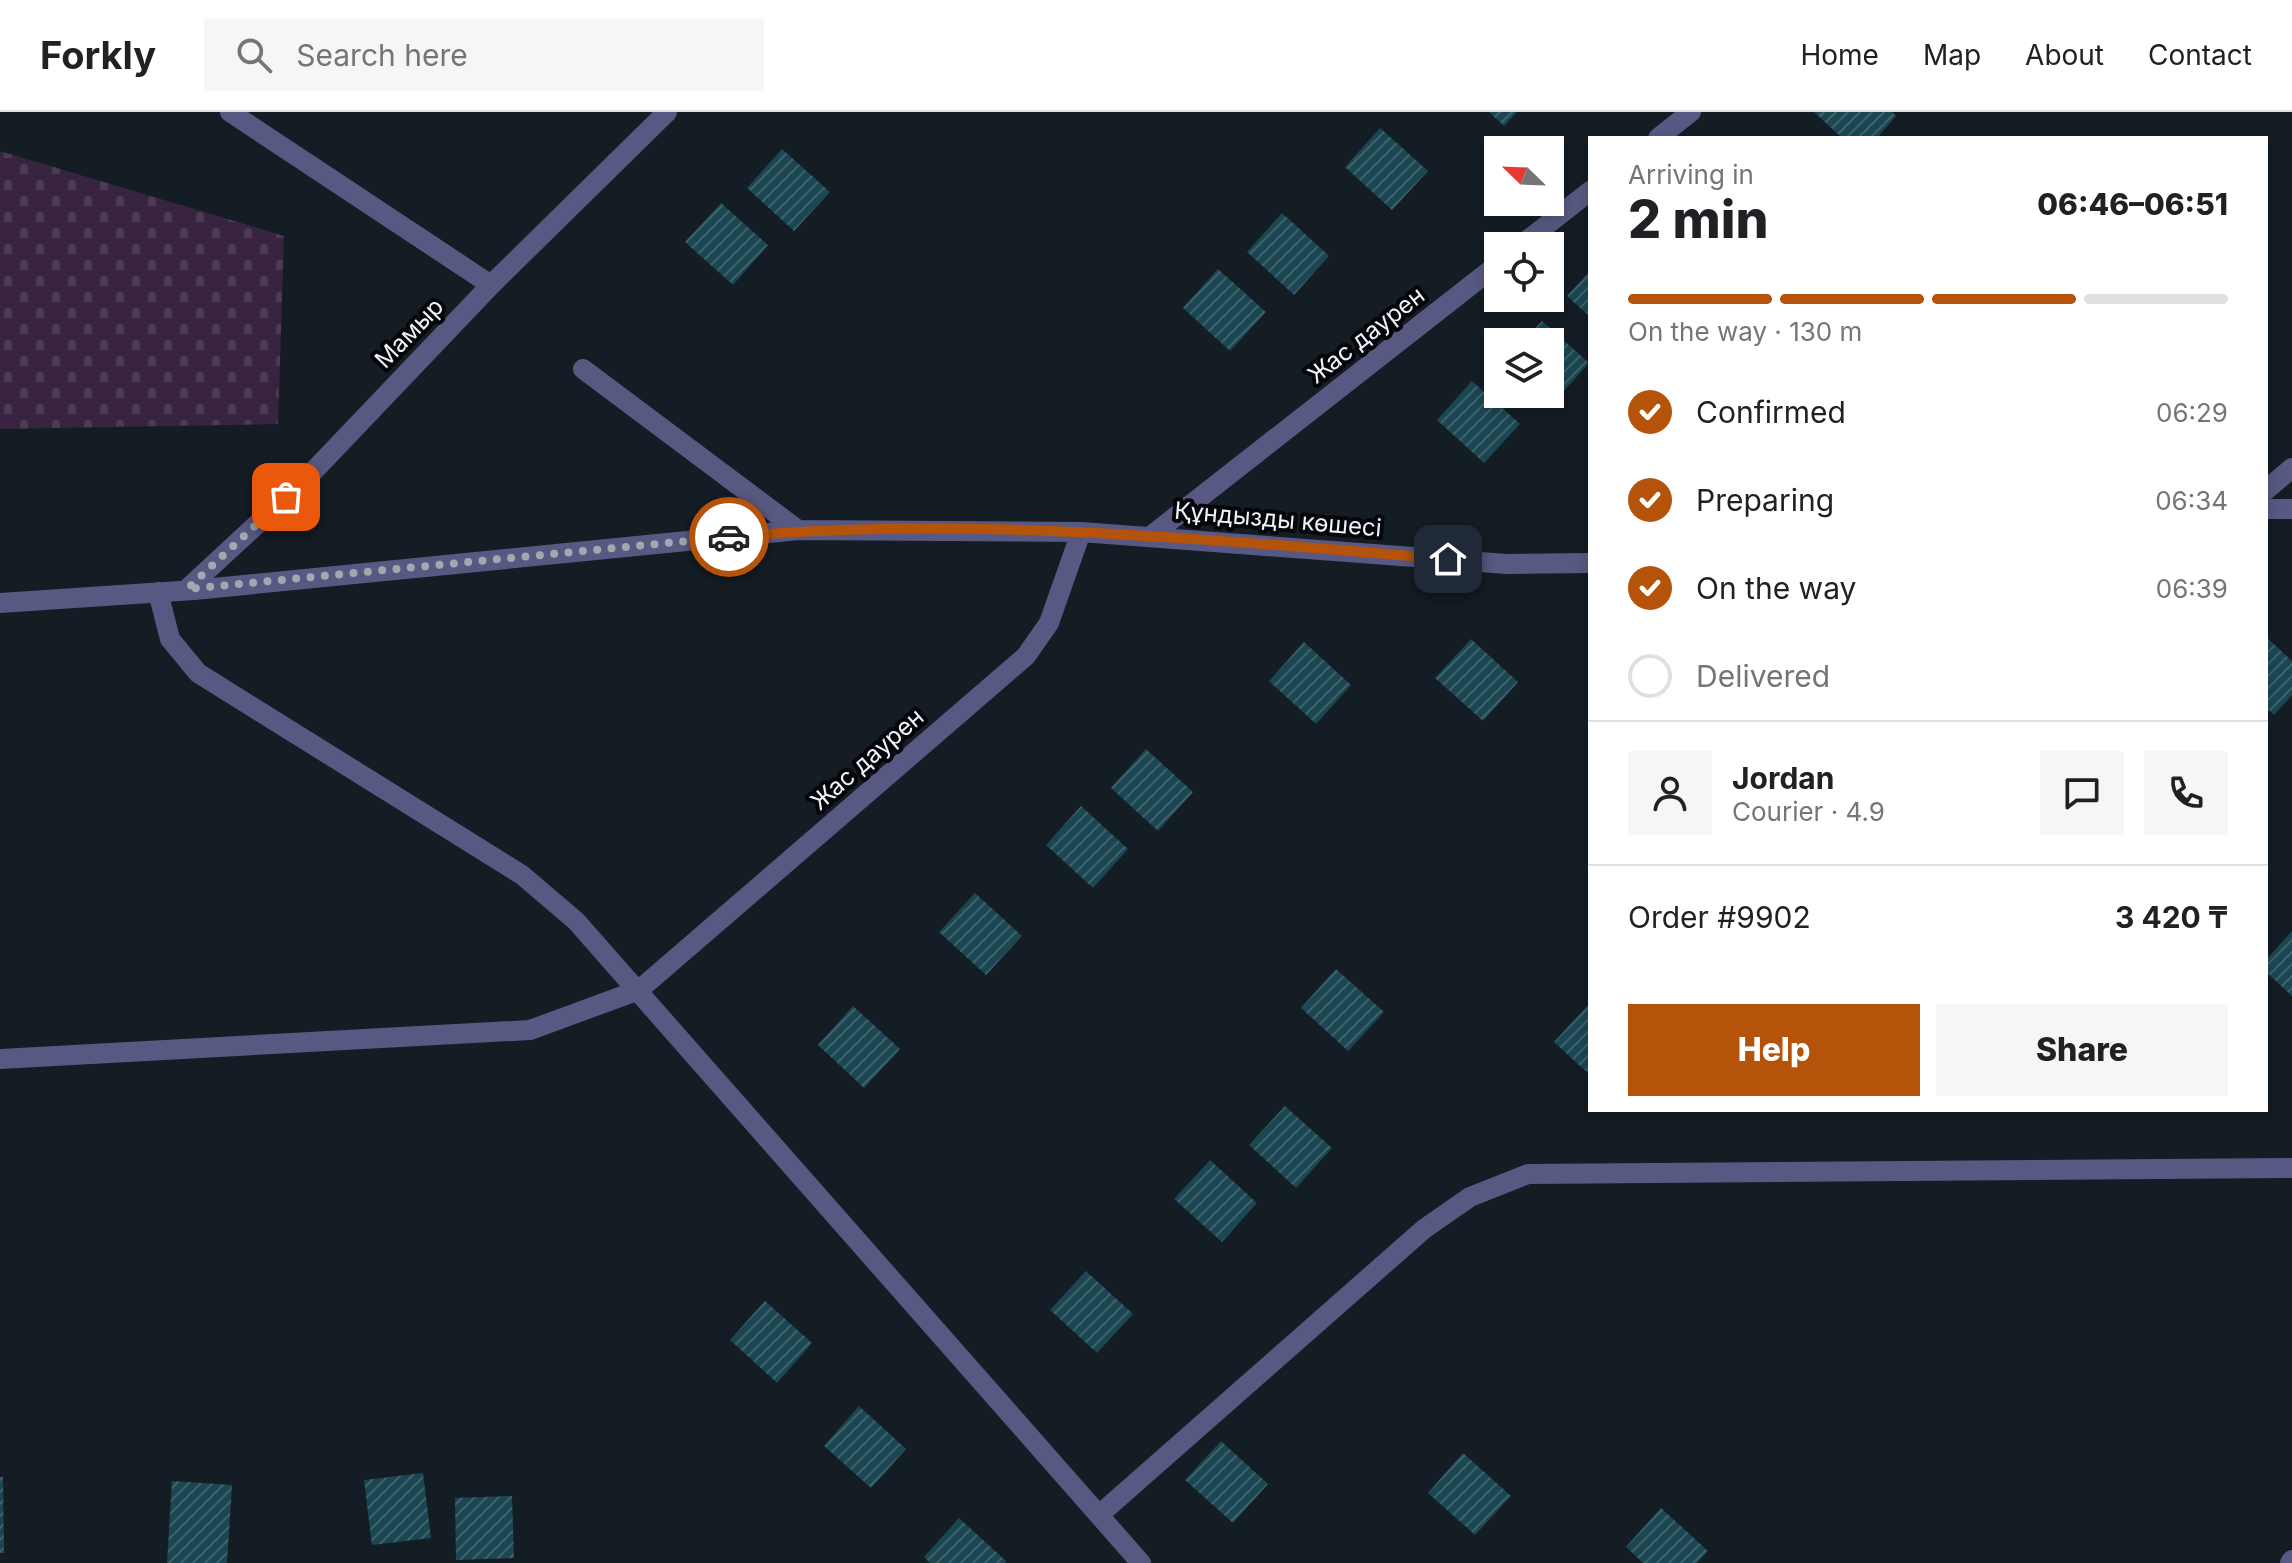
<!DOCTYPE html>
<html lang="en">
<head>
<meta charset="utf-8">
<style>
	body { margin:0; font-family:Inter,sans-serif; background:#f6f6f6; color:#202124; height:100vh; display:flex; flex-direction:column; font-size:30px; white-space:nowrap }
	* { box-sizing:border-box; margin:0 }
	p { font-size:26px; color:#757577 }
	.icon { flex:none; width:44px; height:44px; fill:none; stroke:currentColor; stroke-width:2; stroke-linecap:round; stroke-linejoin:round }
	.map { position:relative; flex:1; overflow:hidden }
	.panel { position:absolute; left:1588px; top:24px; width:680px; height:976px; display:flex; flex-direction:column; background:#fff; border-radius:0px; box-shadow:0 4px 12px #0003 }
	.panel>* { flex:none }
	.needle { width:52px; rotate:293deg }
	.tools { position:absolute; left:1484px; top:24px; display:grid; gap:16px }
	.tools a { display:grid; place-items:center; width:80px; height:80px; border-radius:0px; background:#fff; box-shadow:0 4px 12px #0003; font-size:40px }
	.pin { position:absolute; display:grid; place-items:center; width:68px; height:68px; color:#fff; margin:-34px; border-radius:16px; box-shadow:0 4px 12px #0006 }
	.courier { position:absolute; display:grid; place-items:center; width:80px; height:80px; margin:-40px; border:6px solid #b45309; border-radius:50%; background:#fff; color:#222; box-shadow:0 2px 10px #0007 }
	.headline em { font-style:normal; font-weight:800 }
	.headline div { display:flex; flex-direction:column-reverse }
	.headline { display:flex; align-items:center; justify-content:space-between; height:136px; padding:0 40px }
	h1 { font-size:52px; font-weight:800; line-height:60px }
	.bar { display:grid; grid-template-columns:repeat(4,1fr); gap:12px 8px; align-content:center; height:96px; padding:0 40px }
	.bar i { height:10px; border-radius:6px; background:#e0e0e0 }
	.bar .active { background:#b45309 }
	.bar p { grid-column:span 4 }
	.line { display:flex; align-items:center; gap:20px; padding:0 40px; border-top:2px solid #e0e0e0 }
	.line div { flex:1 }
	.round { display:grid; place-items:center; flex:none; width:84px; height:84px; border-radius:0px; background:#f6f6f6 }
	ol { padding:0 40px; list-style:none }
	li { display:flex; align-items:center; gap:24px; height:88px }
	li p { margin-inline-start:auto }
	li .icon { padding:8px; border-radius:50%; background:#b45309; color:#fff; stroke-width:4 }
	li:last-child { color:#757577 }
	li i { width:44px; height:44px; border:4px solid #e0e0e0; border-radius:50% }
	.primary-button { display:flex; gap:16px; margin-top:auto; padding:16px 40px }
	.primary-button a { flex:1; height:92px; border-radius:0px; background:#b45309; color:#fff; font-size:32px; font-weight:800; line-height:92px; text-align:center }
	.primary-button a+a { background:#f6f6f6; color:#202124 }
	header { display:flex; align-items:center; gap:48px; box-sizing:border-box; height:112px; padding:0 40px; background:#fff; border-bottom:2px solid #e0e0e0 }
	header strong { font-size:38px }
	nav { display:flex; gap:44px; margin-inline-start:auto; font-size:28px }
	.search { width:560px; height:72px; background:#f6f6f6; display:flex; align-items:center; gap:20px; box-sizing:border-box; padding:0 28px; border-radius:0px; color:#757577; font-size:30px }
	.map>svg:first-child { display:block }
	.cemetery { fill:url(#cemetery-stones) }
	.building { fill:url(#building-hatch) }
	.lines { fill:none; stroke-linecap:round; stroke-linejoin:round }
	.minor { stroke:#585982; stroke-width:20 }
	.done { stroke:#a2a8af; stroke-width:8; stroke-dasharray:0 14.4 }
	.route { stroke:#b45309; stroke-width:10 }
	.labels { text-anchor:middle; dominant-baseline:central; stroke-width:8; stroke-linejoin:round; paint-order:stroke }
	.street-label { font-size:24px; fill:#eef4fa; stroke:#040609 }
</style>
</head>
<body>
<header>
<strong>Forkly</strong>
<div class="search"><svg class="icon" aria-label="search" viewBox="0 0 24 24"><circle cx="10" cy="10" r="6"/><path d="M15 15l6 6"/></svg>Search here</div>
<nav><a>Home</a><a>Map</a><a>About</a><a>Contact</a></nav>
</header>
<div class="map">
<svg width="2292" height="1451" viewBox="0 0 2292 1451">
	<defs>
		<pattern id="cemetery-stones" width="16" height="16" patternUnits="userSpaceOnUse" patternTransform="scale(2)"><rect width="16" height="16" fill="#382440"/><path d="M2 7V4a2 2 0 0 1 4 0v3zM10 15v-3a2 2 0 0 1 4 0v3z" fill="#4b3a53"/></pattern>
		<pattern id="building-hatch" width="6" height="6" patternUnits="userSpaceOnUse" patternTransform="scale(2)"><rect width="6" height="6" fill="#1b4753"/><path d="M-1 1l2-2M0 6l6-6M5 7l2-2" fill="none" stroke="#3c626d"/></pattern>
	</defs>
	<rect width="100%" height="100%" fill="#141c24"/>
	<!-- cemetery -->
	<path class="cemetery" d="M0 39 284 124 278 312 0 317Z"/>
	<!-- building -->
	<path class="building" d="M1489 0H1517L1504 14Z
		M1814 0H1892L1896 4 1877 26H1842Z
		M1380 16 1428 59 1392 98 1345 55Z
		M782 37 830 80 794 119 747 76Z
		M721 91 768 133 733 173 685 130Z
		M1282 101 1329 144 1294 183 1247 140Z
		M1218 157 1266 200 1230 239 1183 196Z
		M1590 159V205L1567 184Z
		M1542 209 1589 251 1554 290 1544 282H1550V230H1522Z
		M1472 269 1520 312 1484 351 1437 308Z
		M2266 525 2292 549V583L2274 603 2266 596Z
		M1471 527 1518 570 1483 609 1435 566Z
		M1304 530 1351 573 1316 612 1269 569Z
		M1146 637 1193 680 1158 719 1111 676Z
		M1081 694 1128 737 1093 776 1046 733Z
		M975 781 1022 824 986 863 939 820Z
		M2292 819V884L2266 860V848Z
		M1336 857 1384 900 1348 939 1301 896Z
		M1590 891V963L1554 930Z
		M853 894 900 937 864 976 818 933Z
		M1285 994 1332 1036 1296 1076 1249 1033Z
		M1210 1048 1257 1091 1222 1130 1174 1087Z
		M1086 1159 1133 1202 1097 1241 1050 1198Z
		M765 1189 812 1231 777 1271 730 1228Z
		M859 1294 906 1337 871 1376 824 1334Z
		M1221 1329 1268 1372 1233 1411 1185 1368Z
		M1463 1341 1511 1384 1475 1423 1428 1381Z
		M423 1361 431 1426 372 1433 364 1368Z
		M0 1365H3L4 1441H0Z
		M172 1369 232 1373 227 1451H167Z
		M512 1384 514 1446 456 1448 455 1386Z
		M1661 1396 1708 1439 1697 1451H1643L1626 1435Z
		M959 1406 1006 1449 1005 1451H930L924 1445Z"/>
	<g class="lines">
		<!-- minor -->
		<path class="minor" d="M230 0 491 173
			M1658 26 1691 0
			M1520 134 1590 79
			M583 257 798 418
			M2266 378 2292 356
			M2266 397H2292
			M1152 423 1498 152
			M187 477 306 367 491 173 667 0
			M158 480 170 527 198 561 522 763 576 809 1141 1451
			M0 491 194 478 798 418 1081 420 1507 452 1590 451
			M0 947 530 918 639 878 1026 544 1049 511 1081 420
			M1099 1403 1424 1117 1470 1085 1528 1062 2292 1056
			M2290 1451 2292 1448"/>
	</g>
	<g class="lines">
		<!-- done -->
		<path class="done" d="M286 385 187 477 729 425"/>
		<!-- route -->
		<path class="route" d="M729 425C967 403 1210 428 1448 447"/>
	</g>
	<g class="labels">
		<!-- street labels -->
		<g class="street-label">
			<text transform="translate(409 221) rotate(-46)">Мамыр</text>
			<text transform="translate(1366 223) rotate(-38)">Жас даурен</text>
			<text transform="translate(1278 407) rotate(5)">Құндызды көшесі</text>
			<text transform="translate(867 647) rotate(-41)">Жас даурен</text>
		</g>
	</g>
</svg>
<div class="tools">
<a><svg class="needle" viewBox="-14 -14 28 28"><path d="M0-13l5 13h-10z" fill="#e53935"/><path d="M0 13l5-13h-10z" fill="#757577"/></svg></a>
<a><svg class="icon" aria-label="locate" viewBox="0 0 24 24"><circle cx="12" cy="12" r="6"/><path d="M12 2v4M12 18v4M2 12h4M18 12h4"/></svg></a>
<a><svg class="icon" aria-label="layers" viewBox="0 0 24 24"><path d="M12 4l9 5-9 5-9-5zM3 14l9 5 9-5"/></svg></a>
</div>
<div class="pin" style="left:286px;top:385px;background:#ea580c"><svg class="icon" aria-label="bag" viewBox="0 0 24 24"><path d="M5 8h14l-1 12H6zM9 8a3 3 0 0 1 6 0"/></svg></div>
<div class="pin" style="left:1448px;top:447px;background:#1f2937"><svg class="icon" aria-label="home" viewBox="0 0 24 24"><path d="M3 11l9-7 9 7M6 9v11h12V9"/></svg></div>
<div class="courier" style="left:729px;top:425px"><svg class="icon" aria-label="car" viewBox="0 0 24 24"><path d="M5 17H2v-5l4-1 3-4h7l3 4 3 1v5h-3M9 17h6M6 11h13"/><circle cx="7" cy="17" r="2"/><circle cx="17" cy="17" r="2"/></svg></div>
<section class="panel">
<div class="headline"><div><h1>2 min</h1><p>Arriving in</p></div><em>06:46–06:51</em></div>
<div class="bar"><i class="active"></i><i class="active"></i><i class="active"></i><i></i><p>On the way · 130 m</p></div>
<ol>
<li><svg class="icon" aria-label="check" viewBox="0 0 24 24"><path d="M5 12l5 5 9-10"/></svg>Confirmed<p>06:29</p></li>
<li><svg class="icon" aria-label="check" viewBox="0 0 24 24"><path d="M5 12l5 5 9-10"/></svg>Preparing<p>06:34</p></li>
<li><svg class="icon" aria-label="check" viewBox="0 0 24 24"><path d="M5 12l5 5 9-10"/></svg>On the way<p>06:39</p></li>
<li><i></i>Delivered</li>
</ol>
<div class="line" style="height:144px"><a class="round"><svg class="icon" aria-label="person" viewBox="0 0 24 24"><circle cx="12" cy="8" r="4"/><path d="M4 21q1-7 8-7t8 7"/></svg></a><div><b>Jordan</b><p>Courier · 4.9</p></div><a class="round"><svg class="icon" aria-label="chat" viewBox="0 0 24 24"><path d="M4 5h16v11H9l-5 4z"/></svg></a><a class="round"><svg class="icon" aria-label="phone" viewBox="0 0 24 24"><path d="M5 4h4l2 5-3 2q2 4 5 5l2-3 5 2v4C11 20 4 13 5 4z"/></svg></a></div>
<div class="line" style="height:104px"><div>Order #9902</div><b>3 420 ₸</b></div>
<div class="primary-button"><a>Help</a><a>Share</a></div>
</section>
</div>
</body>
</html>
